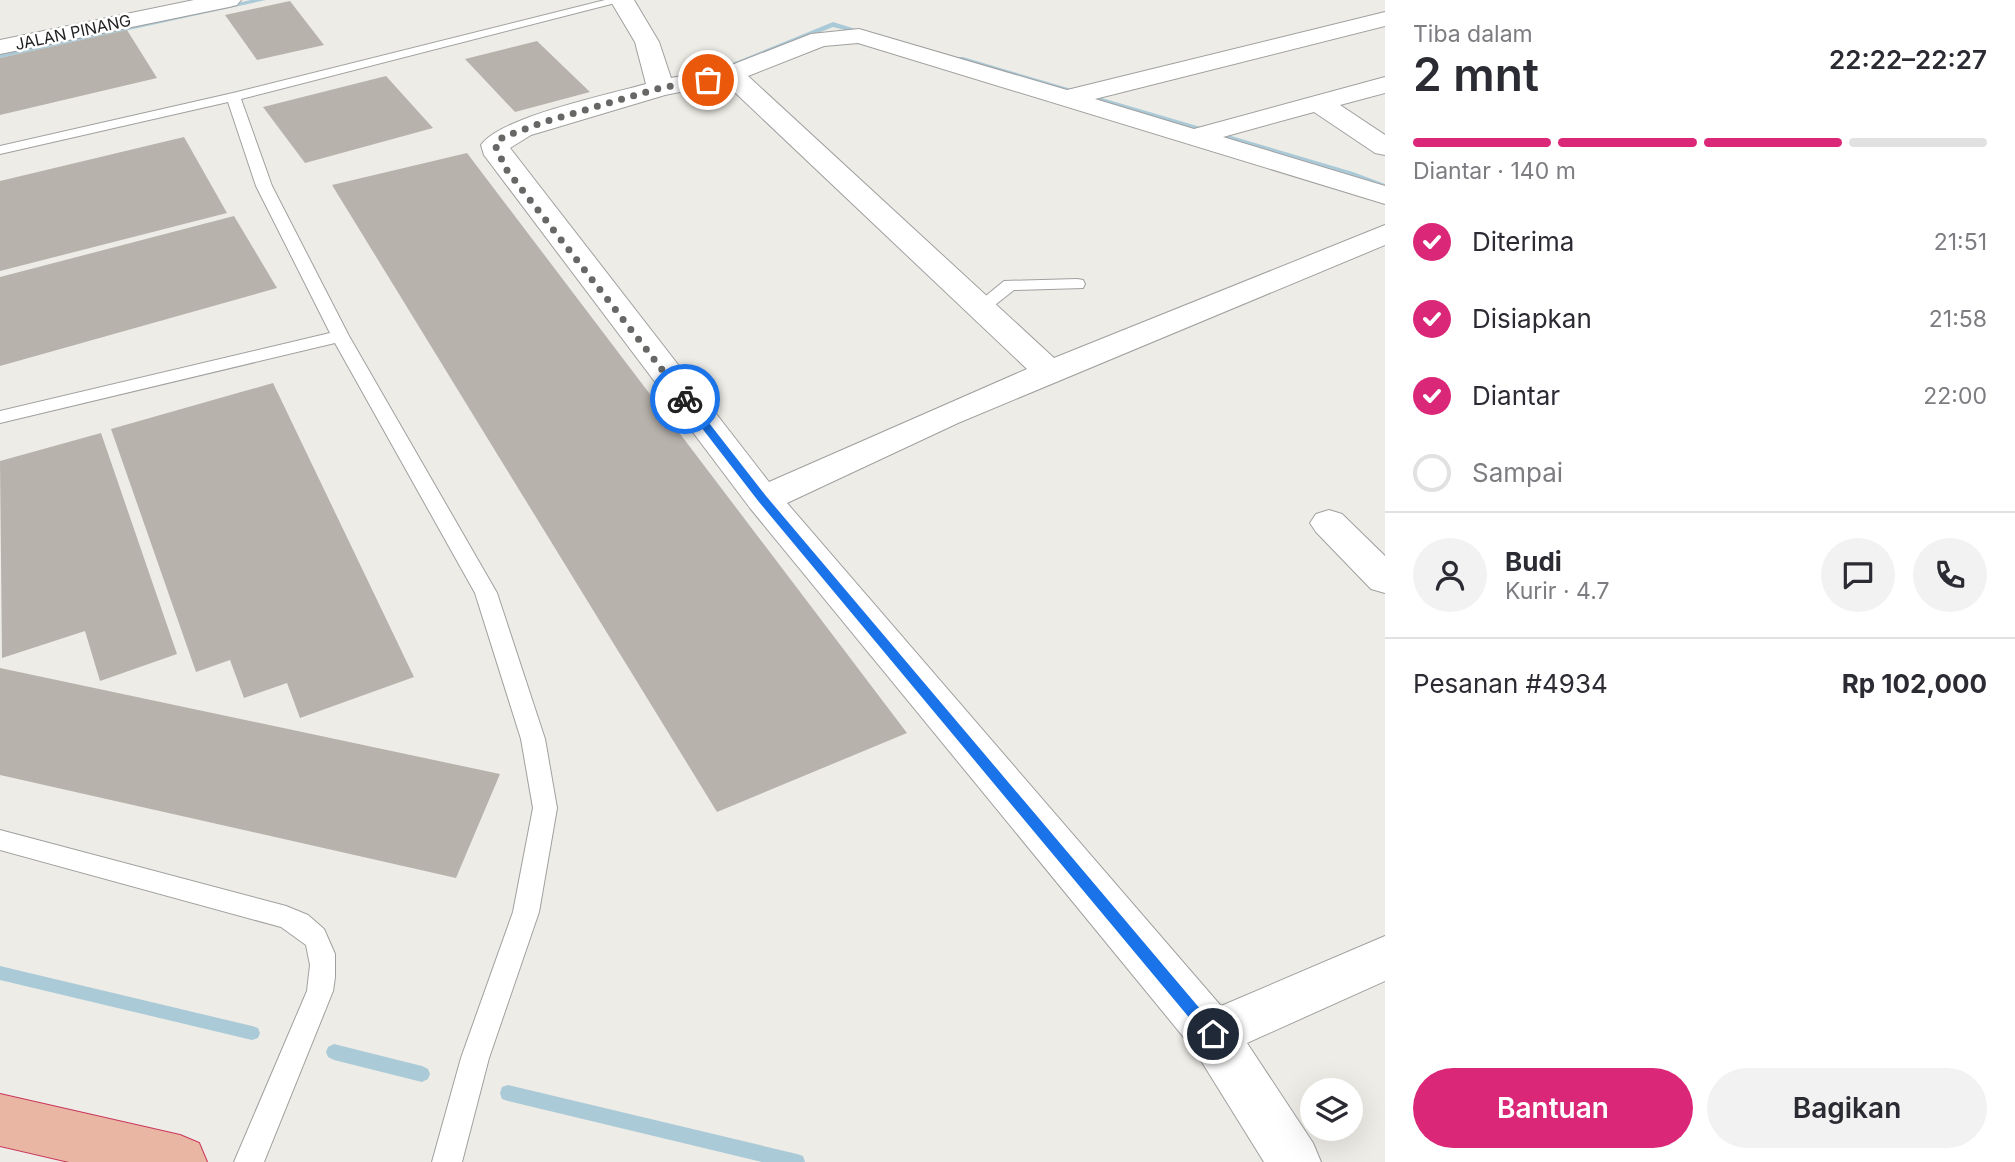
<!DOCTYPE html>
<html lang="id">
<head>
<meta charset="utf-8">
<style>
	body { margin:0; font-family:Inter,sans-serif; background:#f2f2f3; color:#2b2b33; height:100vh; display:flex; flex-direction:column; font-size:26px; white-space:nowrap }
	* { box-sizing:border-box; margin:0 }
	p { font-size:23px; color:#7c7c81 }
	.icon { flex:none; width:38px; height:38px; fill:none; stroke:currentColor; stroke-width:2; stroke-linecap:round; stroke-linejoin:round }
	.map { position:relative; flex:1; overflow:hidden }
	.details { display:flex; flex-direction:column; background:#fff; width:630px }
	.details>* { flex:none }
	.controls { position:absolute; left:1300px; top:1078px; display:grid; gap:14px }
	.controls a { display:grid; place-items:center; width:63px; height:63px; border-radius:50%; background:#fff; box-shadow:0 7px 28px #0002; font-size:35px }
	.pin { position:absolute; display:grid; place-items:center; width:60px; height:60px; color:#fff; margin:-30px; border:4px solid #fff; border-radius:50%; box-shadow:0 2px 7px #0007 }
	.courier { position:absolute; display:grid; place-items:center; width:70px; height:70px; margin:-35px; border:5px solid #1a73e8; border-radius:50%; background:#fff; color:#222; box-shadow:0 2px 9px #0007 }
	.summary em { font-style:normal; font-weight:600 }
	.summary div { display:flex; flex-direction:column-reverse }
	.summary { display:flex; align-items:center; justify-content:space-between; height:119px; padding:0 28px }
	h1 { font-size:46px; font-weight:600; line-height:52px }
	.bar { display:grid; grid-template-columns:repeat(4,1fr); gap:10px 7px; align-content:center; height:84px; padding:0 28px }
	.bar i { height:9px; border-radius:5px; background:#e1e1e2 }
	.bar .selected { background:#db2777 }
	.bar p { grid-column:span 4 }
	.line { display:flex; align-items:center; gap:18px; padding:0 28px; border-top:2px solid #e1e1e2 }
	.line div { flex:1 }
	.round { display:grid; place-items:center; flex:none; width:74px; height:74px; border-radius:37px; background:#f2f2f3 }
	ol { padding:0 28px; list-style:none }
	li { display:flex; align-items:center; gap:21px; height:77px }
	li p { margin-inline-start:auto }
	li .icon { padding:7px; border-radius:50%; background:#db2777; color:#fff; stroke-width:4 }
	li:last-child { color:#7c7c81 }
	li i { width:38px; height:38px; border:4px solid #e1e1e2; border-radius:50% }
	.button { display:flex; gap:14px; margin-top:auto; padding:14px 28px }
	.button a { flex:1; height:80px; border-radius:42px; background:#db2777; color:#fff; font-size:28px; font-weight:600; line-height:80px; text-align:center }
	.button a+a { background:#f2f2f3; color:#2b2b33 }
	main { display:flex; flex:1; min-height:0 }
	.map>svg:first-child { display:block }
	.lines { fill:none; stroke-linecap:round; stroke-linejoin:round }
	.stream { fill:#aacad8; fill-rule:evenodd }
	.building { fill:#b8b2ac }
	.service-casing { stroke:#a0a0a0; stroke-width:2 }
	.minor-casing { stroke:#a0a0a0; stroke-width:2 }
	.trunk-casing { stroke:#ca365d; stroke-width:2 }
	.service { fill:#fff; fill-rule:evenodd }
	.minor { fill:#fff; fill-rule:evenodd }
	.trunk { fill:#e8b6a2; fill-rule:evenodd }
	.route { fill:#1a73e8 }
	.done { stroke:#676765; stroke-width:7; stroke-dasharray:0 12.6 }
	.labels { text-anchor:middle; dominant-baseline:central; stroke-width:5; stroke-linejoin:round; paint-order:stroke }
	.far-street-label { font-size:16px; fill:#1f1f1f; stroke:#fff }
</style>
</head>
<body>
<main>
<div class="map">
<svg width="1385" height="1162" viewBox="0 0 1385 1162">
	<rect width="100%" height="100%" fill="#eeece6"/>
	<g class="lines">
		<!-- stream -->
		<path class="stream" d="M251 0H266L0 58V54Z
			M833 22 872 34 868 36 833 27 737 66 730 64Z
			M957 57H963L1353 172 1385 184V190L1347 176 957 61Z
			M0 966 252 1026 258 1028 260 1033 258 1038 252 1040 0 980Z
			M334 1044 422 1066 428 1069 430 1074 428 1079 422 1082 334 1060 328 1057 326 1052 328 1047Z
			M508 1085 797 1154 803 1156 805 1162H762L508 1101 502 1099 500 1093 502 1087Z"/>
	</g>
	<!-- building -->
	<path class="building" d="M290 1 324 45 257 60 225 15Z
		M127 30 157 78 0 115V58Z
		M537 41 590 92 515 112 465 59Z
		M386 76 433 128 305 163 263 107Z
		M184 137 227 213 0 271V181Z
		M467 153 907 733 717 812 332 185Z
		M234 216 277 288 0 366V277Z
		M273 383 414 677 300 718 287 683 244 698 230 660 196 672 111 429Z
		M101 433 177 654 100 681 85 631 2 658 0 461Z
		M0 668 500 774 456 878 0 775Z"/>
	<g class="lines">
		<!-- service casing -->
		<g class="service-casing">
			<path id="service" d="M605 0H627L241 99 272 186 349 336 497 593 545 739 557 808 539 912 489 1058 462 1162H432L461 1058 513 912 533 808 521 739 475 593 335 343 0 423V411L330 333 256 186 228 102 0 154V146L233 93Z
				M1077 279 1083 280 1085 284 1083 288 1014 290 986 312H974L971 308 1004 281Z
				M0 830 286 906 308 915 324 929 335 954V977L333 991 264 1162H234L307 991 310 965 306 945 281 927 0 850Z"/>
		</g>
		<!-- minor casing -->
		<g class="minor-casing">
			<path id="minor" d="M194 0H241L237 5 229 7 0 54V40Z
				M610 0H634L659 42 671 78 724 68 811 34 859 29 1067 90 1385 12V26L1095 99 1194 129 1385 77V93L1340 105 1385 135V155L1375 153 1314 112 1223 137 1385 186V204L858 43 824 46 748 76 1054 358 1385 225V245L958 423 787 503 1221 1006 1385 936V981L1247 1043 1313 1143 1321 1162H1264L1195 1051 750 508 484 155 481 145C500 117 611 94 646 84L635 42ZM725 83 1027 369 769 482 510 148 531 135 665 95Z
				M1329 510 1342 514 1385 556V593L1371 589 1316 532 1310 523 1316 514Z"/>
		</g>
		<!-- trunk casing -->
		<g class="trunk-casing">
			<path id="trunk" d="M0 1094 180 1135 199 1143 207 1162H69L0 1146Z"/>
		</g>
		<!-- service -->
		<use href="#service" class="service"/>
		<!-- minor -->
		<use href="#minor" class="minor"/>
		<!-- trunk -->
		<use href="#trunk" class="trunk"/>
	</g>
	<!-- route -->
	<path class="route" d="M681 396H688L766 496 1218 1030V1039H1207L759 502 681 401Z"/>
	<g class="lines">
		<!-- done -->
		<path class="done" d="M685 399 506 169 495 145 503 137 544 122 660 88 708 80"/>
	</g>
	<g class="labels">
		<!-- far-street labels -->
		<g class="far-street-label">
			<text transform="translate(73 32) rotate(-12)">JALAN PINANG</text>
		</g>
	</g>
</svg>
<div class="controls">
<a><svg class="icon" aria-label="layers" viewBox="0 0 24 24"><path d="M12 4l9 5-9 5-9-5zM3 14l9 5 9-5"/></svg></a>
</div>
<div class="pin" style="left:708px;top:80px;background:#ea580c"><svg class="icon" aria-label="bag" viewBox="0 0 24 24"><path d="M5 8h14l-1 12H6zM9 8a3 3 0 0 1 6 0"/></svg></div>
<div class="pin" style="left:1213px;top:1034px;background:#1f2937"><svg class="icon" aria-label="home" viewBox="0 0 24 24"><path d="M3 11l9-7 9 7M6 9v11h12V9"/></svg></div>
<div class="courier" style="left:685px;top:399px"><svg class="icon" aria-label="bike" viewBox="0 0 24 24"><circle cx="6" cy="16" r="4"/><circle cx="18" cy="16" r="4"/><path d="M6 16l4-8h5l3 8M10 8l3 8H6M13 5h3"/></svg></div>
</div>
<section class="details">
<div class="summary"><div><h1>2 mnt</h1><p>Tiba dalam</p></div><em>22:22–22:27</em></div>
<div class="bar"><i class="selected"></i><i class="selected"></i><i class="selected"></i><i></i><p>Diantar · 140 m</p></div>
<ol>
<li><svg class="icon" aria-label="check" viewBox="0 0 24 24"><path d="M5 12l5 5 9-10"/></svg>Diterima<p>21:51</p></li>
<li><svg class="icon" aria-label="check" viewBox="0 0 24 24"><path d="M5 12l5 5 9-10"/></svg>Disiapkan<p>21:58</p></li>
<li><svg class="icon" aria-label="check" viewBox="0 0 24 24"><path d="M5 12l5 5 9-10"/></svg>Diantar<p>22:00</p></li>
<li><i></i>Sampai</li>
</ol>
<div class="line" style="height:126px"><a class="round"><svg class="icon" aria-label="person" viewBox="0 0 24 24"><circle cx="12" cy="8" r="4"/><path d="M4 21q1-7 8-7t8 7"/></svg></a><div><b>Budi</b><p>Kurir · 4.7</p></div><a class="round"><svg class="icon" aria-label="chat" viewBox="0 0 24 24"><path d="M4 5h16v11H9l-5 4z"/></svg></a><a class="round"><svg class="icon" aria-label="phone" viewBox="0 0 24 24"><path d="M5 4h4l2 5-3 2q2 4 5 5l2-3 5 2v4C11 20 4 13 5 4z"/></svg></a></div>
<div class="line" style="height:91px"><div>Pesanan #4934</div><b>Rp 102,000</b></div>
<div class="button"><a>Bantuan</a><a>Bagikan</a></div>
</section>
</main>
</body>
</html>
